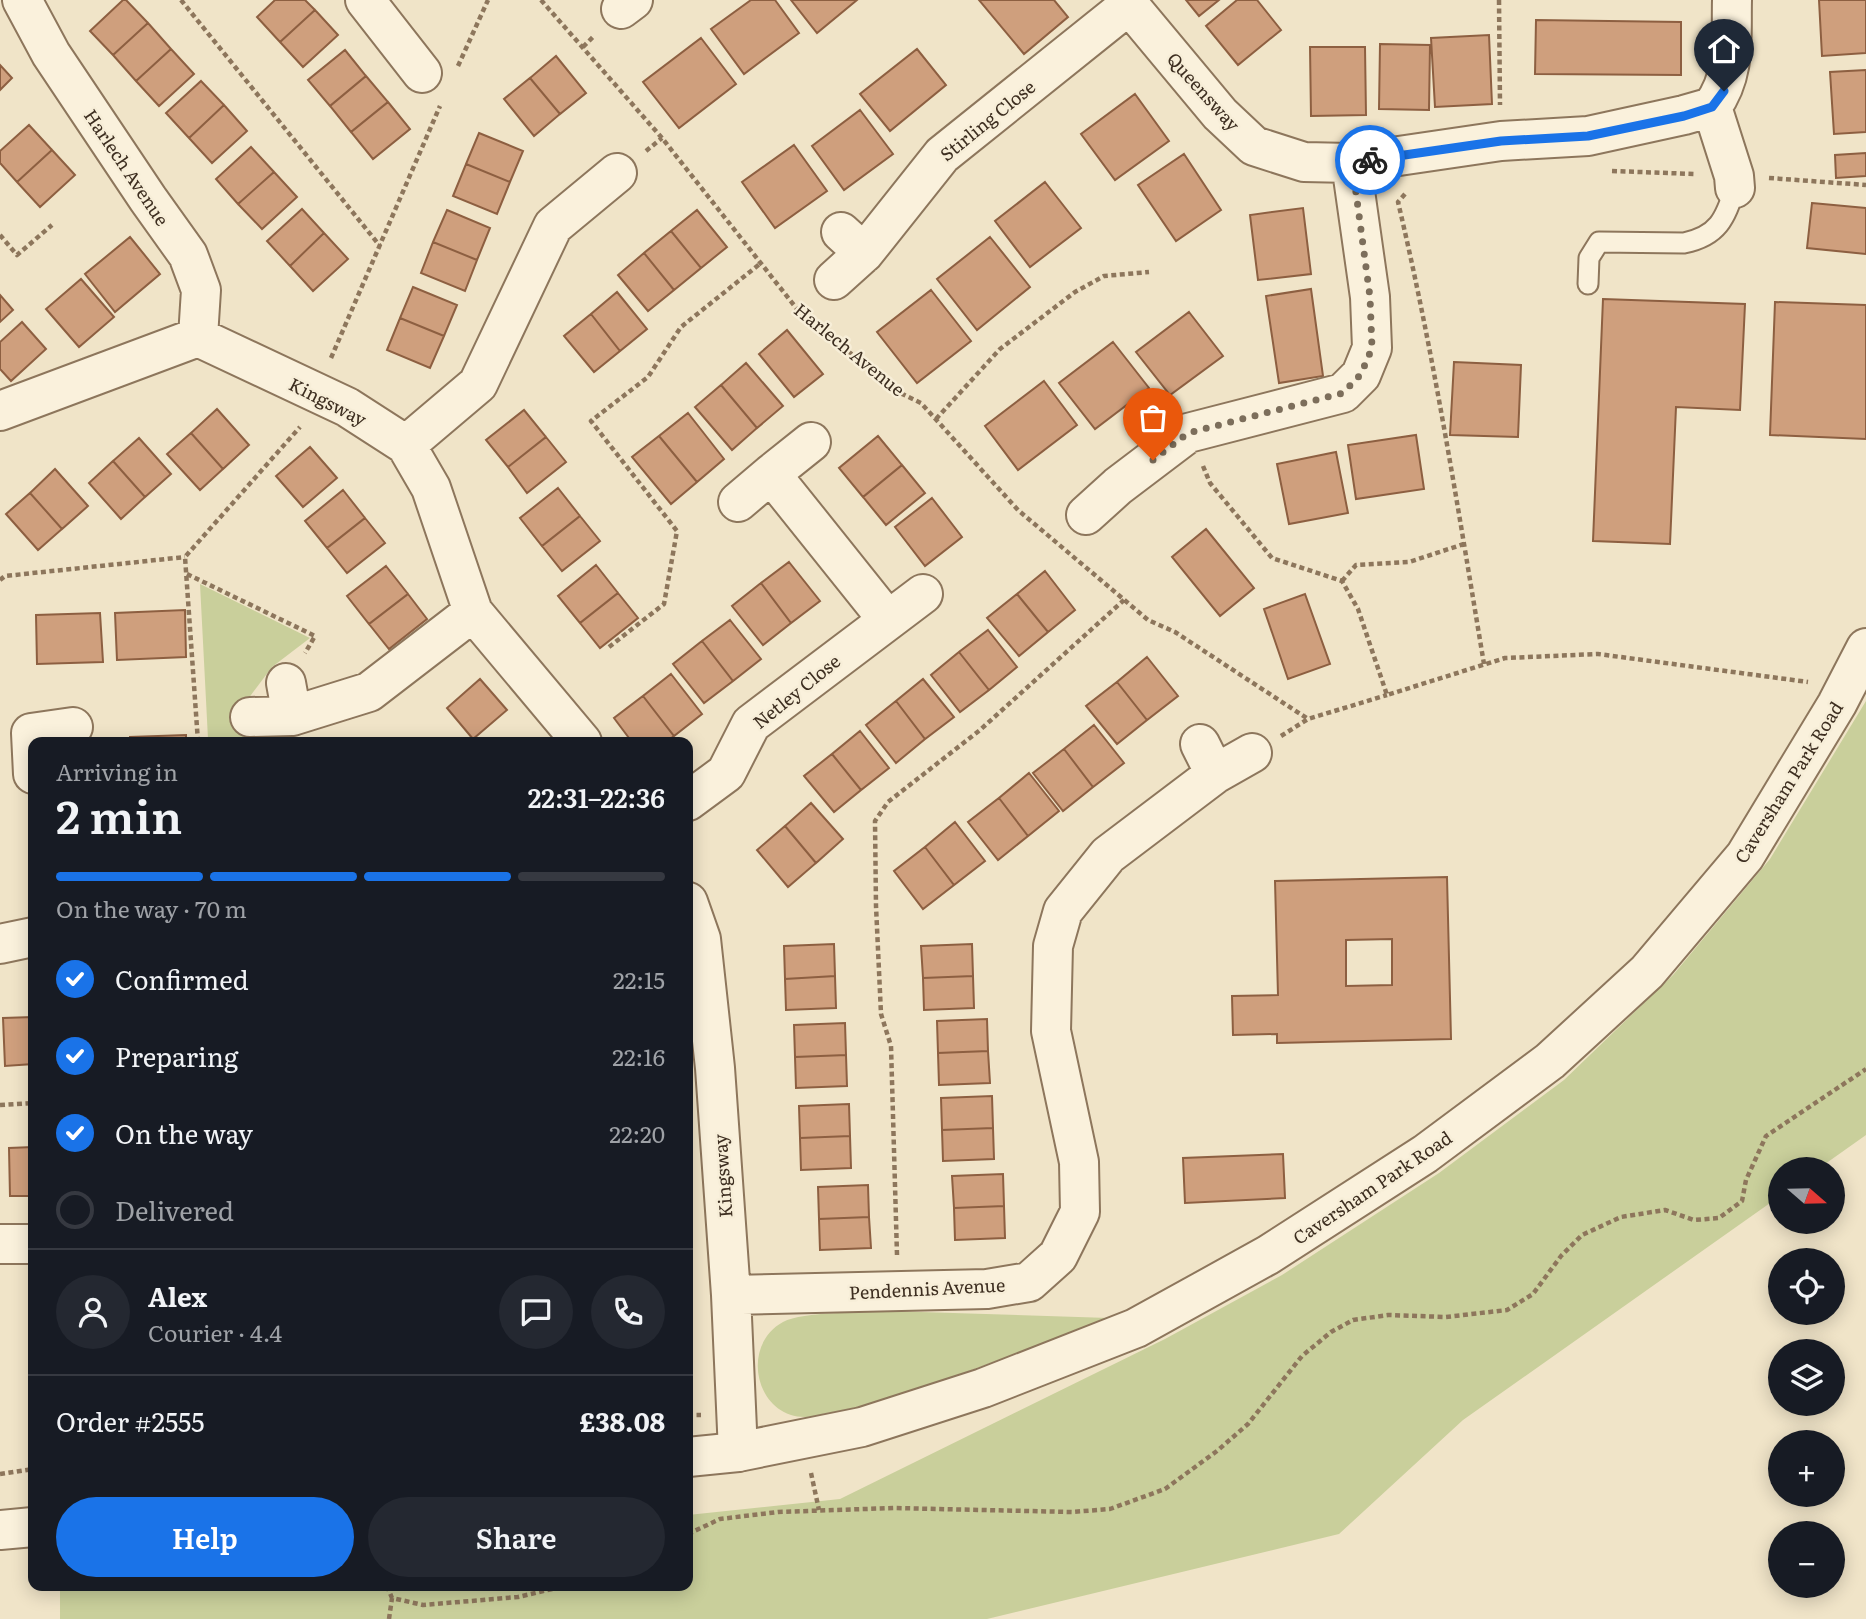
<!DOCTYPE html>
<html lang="en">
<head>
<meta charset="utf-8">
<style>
	body { margin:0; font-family:Literata,serif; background:#242831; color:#f1f3f6; height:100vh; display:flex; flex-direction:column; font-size:26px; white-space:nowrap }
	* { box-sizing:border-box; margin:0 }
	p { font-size:23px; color:#9ea1a6 }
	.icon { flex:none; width:38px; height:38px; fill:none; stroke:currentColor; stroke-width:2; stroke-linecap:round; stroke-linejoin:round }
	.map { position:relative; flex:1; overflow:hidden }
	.sheet { position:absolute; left:28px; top:737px; width:665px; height:854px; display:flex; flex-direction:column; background:#171b24; border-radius:14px; box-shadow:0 4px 18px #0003 }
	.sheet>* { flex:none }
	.needle { width:46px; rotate:110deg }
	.controls { position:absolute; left:1768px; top:1157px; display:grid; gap:14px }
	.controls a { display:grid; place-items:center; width:77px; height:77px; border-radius:50%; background:#171b24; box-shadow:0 4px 18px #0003; font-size:35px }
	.pin { position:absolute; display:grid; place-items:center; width:60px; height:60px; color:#fff; margin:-72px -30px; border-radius:50% 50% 50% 0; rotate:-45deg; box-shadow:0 0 7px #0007 }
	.pin .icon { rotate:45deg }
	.courier { position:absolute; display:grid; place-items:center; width:70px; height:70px; margin:-35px; border:5px solid #1a73e8; border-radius:50%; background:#fff; color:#222; box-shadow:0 2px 9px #0007 }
	.overview em { font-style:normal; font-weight:600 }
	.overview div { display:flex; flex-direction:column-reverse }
	.overview { display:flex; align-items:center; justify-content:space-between; height:119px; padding:0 28px }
	h1 { font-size:46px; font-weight:600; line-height:52px }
	.bar { display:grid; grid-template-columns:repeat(4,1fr); gap:10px 7px; align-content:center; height:84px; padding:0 28px }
	.bar i { height:9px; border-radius:5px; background:#363941 }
	.bar .on { background:#1a73e8 }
	.bar p { grid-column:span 4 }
	.line { display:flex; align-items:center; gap:18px; padding:0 28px; border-top:2px solid #363941 }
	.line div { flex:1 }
	.round { display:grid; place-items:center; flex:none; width:74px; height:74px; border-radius:37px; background:#242831 }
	ol { padding:0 28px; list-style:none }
	li { display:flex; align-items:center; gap:21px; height:77px }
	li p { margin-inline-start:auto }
	li .icon { padding:7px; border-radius:50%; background:#1a73e8; color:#fff; stroke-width:4 }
	li:last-child { color:#9ea1a6 }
	li i { width:38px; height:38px; border:4px solid #363941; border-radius:50% }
	.action { display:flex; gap:14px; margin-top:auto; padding:14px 28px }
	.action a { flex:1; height:80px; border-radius:42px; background:#1a73e8; color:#fff; font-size:28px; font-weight:600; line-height:80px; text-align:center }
	.action a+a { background:#242831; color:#f1f3f6 }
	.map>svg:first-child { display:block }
	.green { fill:#c9cf9b }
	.building { fill:#cf9f7d; stroke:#8d5f41; stroke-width:2; fill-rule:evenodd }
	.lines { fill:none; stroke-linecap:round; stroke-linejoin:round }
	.service-casing { stroke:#8d765c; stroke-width:23 }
	.minor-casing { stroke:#8d765c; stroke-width:42 }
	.tertiary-casing { stroke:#8d765c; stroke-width:42 }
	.path { stroke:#8d765c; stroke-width:4.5; stroke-dasharray:5 3.5; stroke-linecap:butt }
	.service { stroke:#faf1dc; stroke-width:19 }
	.minor { stroke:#faf1dc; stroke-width:38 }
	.tertiary { stroke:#faf1dc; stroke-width:38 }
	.done { stroke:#7c6e5b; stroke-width:7; stroke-dasharray:0 12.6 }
	.route { stroke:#1a73e8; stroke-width:9 }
	.labels { text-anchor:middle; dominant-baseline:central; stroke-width:5; stroke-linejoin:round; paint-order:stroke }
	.street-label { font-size:18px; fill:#3d2e20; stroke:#f7eed8 }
</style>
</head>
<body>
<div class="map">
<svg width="1866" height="1619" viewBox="0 0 1866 1619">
	<rect width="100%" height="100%" fill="#f0e4c8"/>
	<!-- green -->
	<path class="green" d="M200 584 310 638 272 667 248 699 252 738 208 739Z
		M1866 701V1135L1818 1169H1780V1196L1463 1420 1339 1534 987 1619H60V1586H688V1515L840 1499 1165 1339 1282 1275 1439 1173 1564 1080 1673 975 1770 859Z
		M888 1311 1109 1318C1051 1340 993 1363 935 1383 899 1396 871 1405 833 1412 825 1413 816 1416 807 1417 756 1419 739 1346 783 1322 804 1311 862 1313 888 1311Z"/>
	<!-- building -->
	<path class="building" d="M123 0H126L148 23 113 55 90 31Z
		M275 0H305L315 10 280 42 257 17Z
		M751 0H775L799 33 744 74 711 29Z
		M791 0H857L817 33Z
		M979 0H1054L1068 17 1024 54Z
		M1186 0H1219L1199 16Z
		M1237 0H1257L1281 30 1238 65 1206 26Z
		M1819 0H1866V53L1822 56Z
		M315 10 338 35 303 67 280 42Z
		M1536 20 1681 22V75L1535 74Z
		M148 23 171 49 136 81 113 55Z
		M1489 35 1492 104 1435 107 1431 38Z
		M701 38 736 84 679 128 643 82Z
		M1380 44 1430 45 1429 110 1379 109Z
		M1310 47H1365L1366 115 1311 116Z
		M171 49 194 74 159 106 136 81Z
		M917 49 946 85 890 131 860 94Z
		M345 50 366 76 330 106 308 80Z
		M556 56 586 93 560 114 530 78Z
		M0 65 12 78 0 90Z
		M1866 70V132L1834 134 1830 72Z
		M366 76 388 102 351 132 330 106Z
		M530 78 560 114 534 136 504 99Z
		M201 81 224 105 189 138 166 113Z
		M1135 94 1169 141 1115 180 1081 134Z
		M388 102 410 129 373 159 351 132Z
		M224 105 247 131 212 163 189 138Z
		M860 110 893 154 844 190 812 146Z
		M29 125 52 150 17 182 0 163V151Z
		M479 133 523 151 510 182 466 164Z
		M794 145 827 191 775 228 742 182Z
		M251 147 274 172 238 204 216 179Z
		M52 150 75 175 40 207 17 182Z
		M1866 153V176L1836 178 1835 155Z
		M1184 154 1221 210 1176 241 1138 185Z
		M466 164 510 182 497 214 453 196Z
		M274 172 297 197 262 229 238 204Z
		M1045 182 1081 228 1030 267 995 221Z
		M1812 203 1866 208V254L1807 248Z
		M1303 208 1311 274 1258 280 1250 215Z
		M302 209 324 233 290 266 267 241Z
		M447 210 490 228 477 260 433 242Z
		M697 210 727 247 701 268 671 231Z
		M671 231 701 268 674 290 644 253Z
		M324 233 348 259 313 291 290 266Z
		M130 237 160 274 115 312 85 274Z
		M990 237 1030 287 977 330 937 279Z
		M433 242 477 260 465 291 421 273Z
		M644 253 674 290 648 311 618 275Z
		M81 279 114 317 79 347 46 309Z
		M413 287 457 305 444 336 400 318Z
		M1311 289 1323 376 1279 383 1266 296Z
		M931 290 971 341 917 383 877 332Z
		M617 292 647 329 620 351 591 314Z
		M0 295 13 310 0 322Z
		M1603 299 1745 304 1740 410 1676 407 1670 544 1593 541Z
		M1775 302 1866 305V439L1770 435Z
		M1189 312 1223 356 1170 395 1136 352Z
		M591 314 620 351 594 372 564 336Z
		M400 318 444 336 430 368 387 350Z
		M22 322 46 349 11 381 0 369V342Z
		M787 330 823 374 794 397 759 354Z
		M1113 342 1149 388 1095 429 1059 383Z
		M1454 362 1521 365 1518 437 1450 435Z
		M746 363 783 406 757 428 721 385Z
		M1044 381 1077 425 1018 470 985 426Z
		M721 385 757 428 732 450 695 407Z
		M217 409 249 445 223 469 191 433Z
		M524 410 546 437 508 467 486 440Z
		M688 413 724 459 697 482 659 436Z
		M191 433 223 469 200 490 167 454Z
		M1416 435 1424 489 1356 499 1348 445Z
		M659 436 697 482 671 504 632 457Z
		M878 436 902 465 863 497 839 468Z
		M546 437 566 462 527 493 508 467Z
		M139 438 171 474 145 497 113 461Z
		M310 447 337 478 303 507 276 476Z
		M1336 452 1348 513 1289 524 1277 464Z
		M113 461 145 497 121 519 89 483Z
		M902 465 925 493 886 525 863 497Z
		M55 469 88 506 62 529 30 493Z
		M558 488 580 516 542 546 520 518Z
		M343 490 365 518 327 548 305 521Z
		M30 493 62 529 38 550 6 514Z
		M932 498 962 537 925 566 895 527Z
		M580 516 600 541 562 571 542 546Z
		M365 518 385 543 347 573 327 548Z
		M1206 529 1254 588 1220 616 1172 557Z
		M789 562 820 601 791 623 761 583Z
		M596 565 618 593 580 623 558 596Z
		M386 566 408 594 369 624 347 596Z
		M1045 571 1075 610 1048 632 1017 594Z
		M761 583 791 623 763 645 732 606Z
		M618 593 638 618 600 648 580 623Z
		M408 594 427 619 389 649 369 624Z
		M1017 594 1048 632 1019 656 987 618Z
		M1305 594 1330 664 1288 679 1264 609Z
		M185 610 186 657 117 660 115 613Z
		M100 613 103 662 37 664 36 615Z
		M730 620 761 659 733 681 702 641Z
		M988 630 1017 667 989 690 959 652Z
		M702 641 733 681 704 703 673 664Z
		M959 652 989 690 960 712 931 675Z
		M1147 657 1178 696 1147 720 1117 682Z
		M671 674 702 714 674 736 643 696Z
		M480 679 507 710 473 739 447 708Z
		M923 679 954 717 925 739 896 701Z
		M1117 682 1147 720 1117 744 1086 706Z
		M643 696 674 736 666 742H632L614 718Z
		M896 701 925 739 896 763 866 725Z
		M1094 725 1124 763 1093 787 1064 749Z
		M860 731 889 768 861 790 832 754Z
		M186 735V742H130V737Z
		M1064 749 1093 787 1063 811 1033 773Z
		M832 754 861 790 834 812 804 776Z
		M1029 773 1059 811 1028 836 999 798Z
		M999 798 1028 836 998 860 968 822Z
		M811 803 843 839 816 863 785 826Z
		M955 822 985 861 954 885 925 847Z
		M785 826 816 863 788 887 757 850Z
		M925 847 954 885 923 909 894 871Z
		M1447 877 1451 1039 1277 1043V1034L1233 1035 1232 996 1278 995 1275 881ZM1392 939V985L1346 986V940Z
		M834 944 835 976 785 979 784 946Z
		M972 944 973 976 923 978 921 946Z
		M835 976 836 1008 786 1010 785 979Z
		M973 976 974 1008 924 1010 923 978Z
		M33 1017V1064L5 1066 3 1018Z
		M987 1019 988 1051 938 1053 937 1021Z
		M845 1023 846 1055 795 1057 794 1025Z
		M988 1051 990 1083 939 1085 938 1053Z
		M846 1055 847 1086 796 1088 795 1057Z
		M992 1096 993 1128 942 1130 941 1098Z
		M849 1104 850 1136 800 1138 799 1106Z
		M993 1128 994 1159 943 1161 942 1130Z
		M850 1136 851 1168 801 1170 800 1138Z
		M33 1147V1196H10L9 1148Z
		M1283 1154 1285 1198 1185 1203 1183 1158Z
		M1003 1174 1004 1206 954 1208 952 1176Z
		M868 1185 869 1217 819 1219 818 1187Z
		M1004 1206 1005 1238 955 1240 954 1208Z
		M869 1217 871 1248 820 1250 819 1219Z"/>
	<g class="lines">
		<!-- service casing -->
		<g class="service-casing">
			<path id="service" d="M1588 284 1589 258 1599 242 1684 243C1718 236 1725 219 1735 188"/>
		</g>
		<!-- minor casing -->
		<g class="minor-casing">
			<path id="minor" d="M22 0 51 54 148 199 188 255 201 290 198 337
				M365 0 422 73
				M1125 0 1220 114 1254 146 1304 162 1351 163 1501 141 1588 136 1684 115 1712 107
				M1732 0C1731 39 1736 74 1712 107L1734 176 1735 188
				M621 9 633 0
				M841 232 864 253
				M834 280 864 253 942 155 1129 5
				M0 411 198 337 347 407 406 445 431 488 473 612 582 742
				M406 445 478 384 553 226 617 173
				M771 474 811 442
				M738 502 771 474 887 619
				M1086 515 1118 486 1188 433 1343 393 1361 375 1372 348 1370 297 1351 163
				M286 683 292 716
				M250 717 292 716 369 692 473 612
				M1200 744 1215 774
				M33 774 31 733 73 727
				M688 801 726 773 751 724 923 594
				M688 902 701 939 715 1068 731 1295 738 1452
				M0 944 33 937
				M0 1244H33
				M731 1295 987 1289 1029 1282 1058 1256 1080 1212 1079 1162 1051 1031 1053 946 1063 911 1108 855 1215 774 1252 753"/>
		</g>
		<!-- tertiary casing -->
		<g class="tertiary-casing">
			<path id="tertiary" d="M688 1457 738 1452 862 1427 983 1388 1136 1328 1268 1255 1425 1154 1550 1061 1647 972 1745 856 1837 704 1866 648
				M0 1530 33 1527"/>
		</g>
		<!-- path -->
		<path class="path" d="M181 0 380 246
			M541 0 662 138 797 309 896 391 921 403 1018 510 1148 620 1175 632 1308 719
			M1499 0 1500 105
			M583 47 595 35
			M458 66 488 0
			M646 151 662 138
			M1612 171 1694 174
			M1769 178 1866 185
			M1405 194 1398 202C1434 354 1458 509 1484 664
			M0 235 17 255 52 225
			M331 358 440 106
			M936 419 1000 349 1075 292 1104 276 1149 272
			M1203 466 1210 483 1272 558 1342 581 1358 609 1387 695 1505 658 1598 654 1808 682
			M187 574 315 636 305 653
			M0 580 5 576 185 557
			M1342 581 1356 565 1409 562 1464 544
			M609 647 664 604 677 531 591 421 648 377 681 327 761 263
			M1281 736 1308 719 1387 695
			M198 742 185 557 300 427
			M0 1105 33 1103
			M897 1255 891 1046 881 1014 876 906 875 821 888 802 980 730 1124 600
			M688 1415H701
			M811 1473 819 1510
			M0 1474 33 1469
			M688 1534 720 1519 778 1512 894 1508 1072 1512 1110 1509 1165 1489 1217 1451 1248 1424 1302 1356 1331 1332 1353 1320 1388 1315 1446 1317 1507 1310 1533 1294 1561 1256 1582 1235 1621 1217 1665 1210 1694 1220 1719 1218 1742 1201 1746 1180 1766 1136 1866 1069
			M387 1586 392 1598
			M389 1619 392 1598 423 1605 518 1597 565 1586"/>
		<!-- service -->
		<use href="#service" class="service"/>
		<!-- minor -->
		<use href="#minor" class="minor"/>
		<!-- tertiary -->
		<use href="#tertiary" class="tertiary"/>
	</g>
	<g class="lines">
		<!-- done -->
		<path class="done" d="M1153 460 1188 433 1343 393 1361 374 1372 348 1370 297 1352 163 1370 160"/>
		<!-- route -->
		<path class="route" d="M1370 160 1501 141 1588 136 1684 116 1712 107 1724 91"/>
	</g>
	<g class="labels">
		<!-- street labels -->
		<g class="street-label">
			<text transform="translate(1204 91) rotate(48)">Queensway</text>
			<text transform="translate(987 120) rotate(-39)">Stirling Close</text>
			<text transform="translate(127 167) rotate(56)">Harlech Avenue</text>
			<text transform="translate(850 349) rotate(39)">Harlech Avenue</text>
			<text transform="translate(328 401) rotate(27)">Kingsway</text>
			<text transform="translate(796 691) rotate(-39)">Netley Close</text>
			<text transform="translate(1788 782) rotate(-58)">Caversham Park Road</text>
			<text transform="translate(722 1176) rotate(-94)">Kingsway</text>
			<text transform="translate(1372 1187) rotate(-34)">Caversham Park Road</text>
			<text transform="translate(927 1288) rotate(-3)">Pendennis Avenue</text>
		</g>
	</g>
</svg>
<div class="controls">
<a><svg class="needle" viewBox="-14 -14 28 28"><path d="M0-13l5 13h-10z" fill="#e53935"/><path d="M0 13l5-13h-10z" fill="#9ea1a6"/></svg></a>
<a><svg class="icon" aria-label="locate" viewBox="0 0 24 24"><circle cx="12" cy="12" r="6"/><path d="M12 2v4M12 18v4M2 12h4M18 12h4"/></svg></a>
<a><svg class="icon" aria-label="layers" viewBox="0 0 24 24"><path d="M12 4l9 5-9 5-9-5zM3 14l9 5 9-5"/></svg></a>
<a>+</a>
<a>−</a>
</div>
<div class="pin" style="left:1153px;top:460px;background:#ea580c"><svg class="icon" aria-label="bag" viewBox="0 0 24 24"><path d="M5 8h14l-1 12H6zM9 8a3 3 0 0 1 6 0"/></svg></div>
<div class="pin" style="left:1724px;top:91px;background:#1f2937"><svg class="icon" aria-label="home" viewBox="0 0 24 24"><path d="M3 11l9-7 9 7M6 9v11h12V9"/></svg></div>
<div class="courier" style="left:1370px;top:160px"><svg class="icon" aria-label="bike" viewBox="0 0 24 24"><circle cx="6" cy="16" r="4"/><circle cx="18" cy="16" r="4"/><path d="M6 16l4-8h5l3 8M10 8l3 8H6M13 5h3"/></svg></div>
<section class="sheet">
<div class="overview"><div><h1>2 min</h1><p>Arriving in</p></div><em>22:31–22:36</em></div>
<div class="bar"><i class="on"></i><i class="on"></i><i class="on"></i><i></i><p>On the way · 70 m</p></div>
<ol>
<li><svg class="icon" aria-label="check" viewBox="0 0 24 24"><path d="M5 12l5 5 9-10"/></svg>Confirmed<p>22:15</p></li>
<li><svg class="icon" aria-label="check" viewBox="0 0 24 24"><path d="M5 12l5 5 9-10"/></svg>Preparing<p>22:16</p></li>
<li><svg class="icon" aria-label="check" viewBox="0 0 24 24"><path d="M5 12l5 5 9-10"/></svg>On the way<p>22:20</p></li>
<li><i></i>Delivered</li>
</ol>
<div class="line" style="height:126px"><a class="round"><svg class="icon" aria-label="person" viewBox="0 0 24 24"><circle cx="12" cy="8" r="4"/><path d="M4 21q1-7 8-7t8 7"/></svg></a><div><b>Alex</b><p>Courier · 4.4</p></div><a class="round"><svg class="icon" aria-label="chat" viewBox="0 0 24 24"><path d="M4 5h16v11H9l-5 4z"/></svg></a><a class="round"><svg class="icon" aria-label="phone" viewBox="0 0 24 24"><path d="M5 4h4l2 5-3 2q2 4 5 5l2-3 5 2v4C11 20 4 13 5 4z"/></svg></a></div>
<div class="line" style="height:91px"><div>Order #2555</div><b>£38.08</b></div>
<div class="action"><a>Help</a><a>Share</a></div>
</section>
</div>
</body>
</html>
